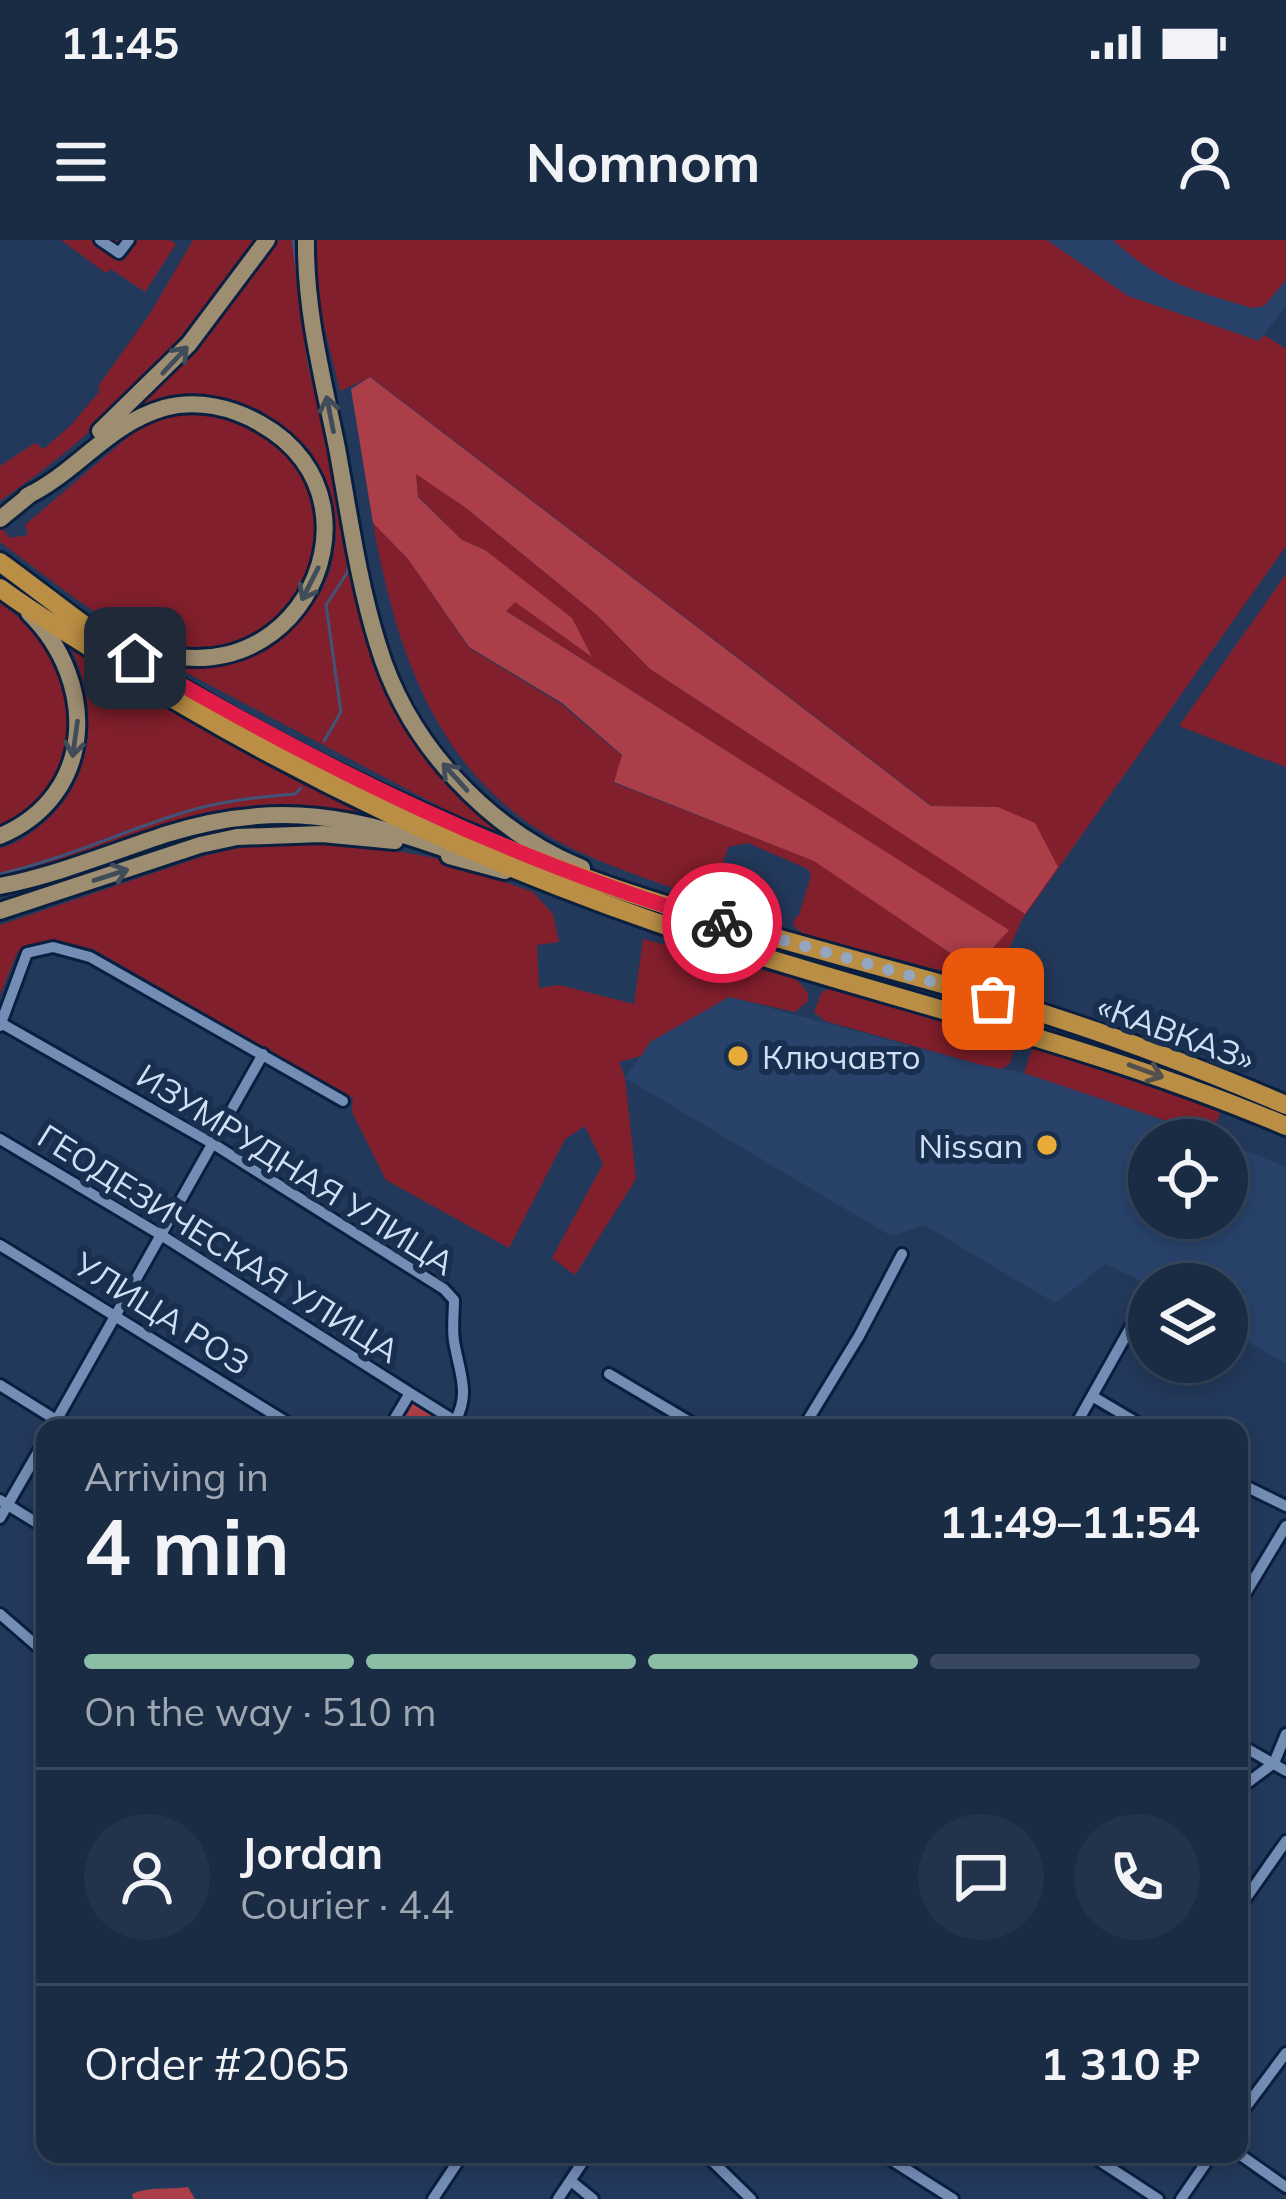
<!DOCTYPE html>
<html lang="en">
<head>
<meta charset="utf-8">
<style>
	body { margin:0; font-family:Mulish,sans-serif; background:#23334b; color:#f1f3f6; height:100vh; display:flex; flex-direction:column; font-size:45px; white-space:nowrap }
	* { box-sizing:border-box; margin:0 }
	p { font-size:39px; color:#9fa7b2 }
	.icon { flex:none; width:66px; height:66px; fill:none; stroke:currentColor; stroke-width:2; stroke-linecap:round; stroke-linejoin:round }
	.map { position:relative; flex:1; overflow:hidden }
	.details { position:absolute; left:36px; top:1179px; width:1212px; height:744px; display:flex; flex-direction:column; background:#1a2b44; border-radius:24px; box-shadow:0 6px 18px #0003,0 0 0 3px #38475d }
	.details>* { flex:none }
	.fabs { position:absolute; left:1128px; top:879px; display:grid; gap:24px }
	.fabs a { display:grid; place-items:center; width:120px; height:120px; border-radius:50%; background:#1a2b44; box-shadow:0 6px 18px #0003,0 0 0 3px #38475d; font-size:60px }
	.pin { position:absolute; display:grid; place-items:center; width:102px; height:102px; color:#fff; margin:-51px; border-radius:24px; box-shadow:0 6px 18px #0006 }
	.courier { position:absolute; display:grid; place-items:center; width:120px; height:120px; margin:-60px; border:9px solid #e11d48; border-radius:50%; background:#fff; color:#222; box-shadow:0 3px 15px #0007 }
	.summary em { font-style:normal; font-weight:700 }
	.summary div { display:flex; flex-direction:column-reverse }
	.summary { display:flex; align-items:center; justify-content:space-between; height:204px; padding:0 48px }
	h1 { font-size:78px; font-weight:700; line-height:90px }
	.bar { display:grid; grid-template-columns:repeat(4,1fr); gap:18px 12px; align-content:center; height:144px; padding:0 48px }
	.bar i { height:15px; border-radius:9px; background:#38475d }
	.bar .on { background:#8abfa5 }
	.bar p { grid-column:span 4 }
	.line { display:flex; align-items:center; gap:30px; padding:0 48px; border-top:3px solid #38475d }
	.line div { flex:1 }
	.round { display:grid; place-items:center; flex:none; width:126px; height:126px; border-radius:63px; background:#23334b }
	.status { display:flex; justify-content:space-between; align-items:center; height:84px; padding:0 60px; background:#1a2b44; direction:ltr }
	.status svg { height:33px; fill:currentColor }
	header { display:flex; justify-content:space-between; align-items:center; height:156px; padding:0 48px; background:#1a2b44; font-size:54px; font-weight:700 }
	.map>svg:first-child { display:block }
	.built { fill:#28426a }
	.green { fill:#821f2c }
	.forest { fill:#ab3e48 }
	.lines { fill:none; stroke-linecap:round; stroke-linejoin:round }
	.stream { stroke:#3f5478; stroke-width:3 }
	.street-casing { stroke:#0a1f3f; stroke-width:16 }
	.primary-casing { stroke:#0a1f3f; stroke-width:22 }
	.highway-casing { stroke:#0a1f3f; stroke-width:24 }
	.street { stroke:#738db4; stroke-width:10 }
	.primary { stroke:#9e8e71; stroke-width:16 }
	.highway { stroke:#ba8e44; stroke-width:18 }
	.oneway { stroke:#414c5a }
	.oneway2 { stroke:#51504c }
	.done { stroke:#94a5bf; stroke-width:12; stroke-dasharray:0 21.6 }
	.route { stroke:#e11d48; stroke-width:15 }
	.poi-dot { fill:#e9ab38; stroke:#192f50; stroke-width:4.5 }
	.labels { text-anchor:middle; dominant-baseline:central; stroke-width:12; stroke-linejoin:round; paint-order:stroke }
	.street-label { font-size:33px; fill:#d1dff5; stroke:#192f50 }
	.poi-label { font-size:33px; fill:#d1dff5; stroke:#192f50; text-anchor:start }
</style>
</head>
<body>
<div class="status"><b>11:45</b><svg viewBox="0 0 49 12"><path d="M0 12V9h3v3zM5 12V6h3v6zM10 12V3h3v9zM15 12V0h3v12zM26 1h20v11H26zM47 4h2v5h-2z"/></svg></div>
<header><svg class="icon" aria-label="menu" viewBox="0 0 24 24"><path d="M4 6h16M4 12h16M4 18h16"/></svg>Nomnom<svg class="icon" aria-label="person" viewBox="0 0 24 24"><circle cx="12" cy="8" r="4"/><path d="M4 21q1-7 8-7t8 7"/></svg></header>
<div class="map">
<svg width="1286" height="1959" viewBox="0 0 1286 1959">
	<rect width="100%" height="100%" fill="#23395b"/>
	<!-- built -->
	<path class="built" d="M1047 0H1286V65L1260 101 1128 56Z
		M729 757 982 825 1024 833 1221 900H1149V978H1227V903L1286 927V1124L1227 1090V1044L1149 1045 1106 1024 1055 1063 924 985 891 996 625 838 650 802Z"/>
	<!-- green -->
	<path class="green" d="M61 0H170L176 4 145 52 111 29 106 33Z
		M193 0H256C176 108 112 185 0 261V226L35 203 44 209 71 185 99 152V145L151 72Z
		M274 0H302L392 457 525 605 456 575 164 421 191 424 226 421 265 410 300 380 321 352 331 328 336 298 323 239 309 209 260 170 220 157H176L132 174 129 172Z
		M315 0H1047L1128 56 1259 101 1264 95 1286 109V306L1021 681C1008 710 1002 738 966 737L804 695 793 685 794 679 799 675 811 635 808 629 748 603 728 607 715 649 703 659C663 644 621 631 582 613 443 551 398 422 373 283L408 319 469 408 561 464 622 516 614 543 815 621 974 729 1008 690 505 370 515 361 589 415 518 339 485 310 462 300 418 256 416 233 466 268 597 375 650 429 1025 673 997 567 932 566 371 137 340 151 318 61Z
		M1113 0H1286V40L1264 66 1252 68C1192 50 1160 43 1113 0Z
		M222 173C249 184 280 198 298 223 307 234 310 252 313 266 330 363 246 431 154 401 97 382 48 336 0 302V286L10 298 28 295 25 285 136 190 173 175Z
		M1286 334V527L1179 486Z
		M0 363 38 392 73 456 67 525 48 557 0 589Z
		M67 400 381 577C286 559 207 569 116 600 77 613 40 629 0 637V608C18 604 33 592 47 580 99 532 98 458 67 400Z
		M353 603 435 618 533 652 553 674 559 702 537 705 539 748 559 745 634 764 643 699 796 739 808 753V761L795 772 729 757 650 802 641 816 619 822 625 838 636 939 575 1035 552 1018 603 924 585 886 565 899 509 1008 386 940 352 872 353 858 93 709C64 701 44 699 17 713L0 755V685L204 616 257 604Z
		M831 748 992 787 1016 803 1010 823 1002 829 982 825 825 781 814 772 822 752Z
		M1033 806 1221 870 1212 896 1024 833Z"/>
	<!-- forest -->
	<path class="forest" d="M370 137 931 566 998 567 1035 583 1058 627 1025 674 650 429 597 375 466 268 416 234 418 257 462 300 485 310 572 378 592 417 515 362 506 371 1009 690 974 729 814 621 614 542 622 515 562 463 469 407 408 319 373 283 351 149Z
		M413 1161 444 1180 440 1188H397Z
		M188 1947 195 1959H133L132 1954C149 1946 169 1950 188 1947Z"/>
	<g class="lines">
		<!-- stream -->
		<path class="stream" d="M293 0 309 124 326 193
			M324 501 341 472 326 365 347 333 350 320
			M0 634C64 619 123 591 185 572 221 561 258 557 295 554L301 548"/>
		<!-- street casing -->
		<g class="street-casing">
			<path id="street" d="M100 0 119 13 129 0
				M1 783 215 905 444 1049 454 1060C454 1073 452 1088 454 1101 459 1132 471 1153 455 1181
				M0 786 27 713 53 707 90 717 343 861
				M0 899 161 995 410 1153
				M0 1005 296 1188
				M609 1134 700 1188
				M0 1145 69 1188
				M1092 1156 1146 1188
				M52 1188 263 814
				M389 1188 410 1153 455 1181 451 1188
				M803 1188 859 1096 902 1014
				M1074 1188 1133 1083
				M1239 1243 1286 1266
				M0 1260 45 1288
				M0 1278 45 1200
				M1239 1364 1286 1286
				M0 1374 45 1413
				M1239 1504 1286 1531
				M1239 1549 1274 1523 1286 1494
				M1239 1668 1286 1601
				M1239 1876 1286 1813
				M705 1914 751 1959
				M882 1914 953 1959
				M1089 1914 1158 1959
				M1239 1914 1286 1947
				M571 1941 593 1959
				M433 1959 463 1914
				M558 1959 588 1914
				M1181 1959 1212 1914"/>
		</g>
		<!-- primary casing -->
		<g class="primary-casing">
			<path id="primary" d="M306 0C305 71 323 139 337 208 349 273 358 341 378 405 407 503 487 589 582 628
				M100 191 189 104 267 0
				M27 256C77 232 108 184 164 168 197 159 232 167 261 184 404 264 286 498 106 390
				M0 279 32 253
				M0 596C97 555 98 441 29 373
				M449 616 505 631
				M0 646C57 635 112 612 167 594 278 559 356 576 462 615
				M0 671 200 605 237 597 322 594 395 601"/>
		</g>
		<!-- highway casing -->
		<g class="highway-casing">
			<path id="highway" d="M0 322C29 343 58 366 87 387 240 494 438 588 614 648 737 690 863 721 988 757 1089 786 1190 824 1286 865
				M0 348C36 375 76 398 114 423 299 539 499 632 706 699 900 762 1098 806 1286 886"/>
		</g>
		<!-- street -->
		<use href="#street" class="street"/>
		<!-- primary -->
		<use href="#primary" class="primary"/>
		<!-- highway -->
		<use href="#highway" class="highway"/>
	</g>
	<!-- one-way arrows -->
	<defs><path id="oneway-shaft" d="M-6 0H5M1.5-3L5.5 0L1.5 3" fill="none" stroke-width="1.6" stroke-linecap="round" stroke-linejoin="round" transform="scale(3)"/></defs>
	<g class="oneway">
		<use href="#oneway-shaft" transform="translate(175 120) rotate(-47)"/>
		<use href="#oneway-shaft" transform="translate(330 174) rotate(-101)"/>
		<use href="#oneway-shaft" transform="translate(310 344) rotate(117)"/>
		<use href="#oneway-shaft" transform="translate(75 499) rotate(98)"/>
		<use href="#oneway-shaft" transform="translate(455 537) rotate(-132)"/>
		<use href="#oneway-shaft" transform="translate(111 635) rotate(-18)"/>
	</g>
	<use class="oneway2" href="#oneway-shaft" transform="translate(1146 831) rotate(20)"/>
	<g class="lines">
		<!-- done -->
		<path class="done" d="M722 683 993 759"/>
		<!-- route -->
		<path class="route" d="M135 418C321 527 514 623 722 683"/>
	</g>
	<!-- markers -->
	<g class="poi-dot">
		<circle cx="738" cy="816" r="12"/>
		<circle cx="1047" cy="905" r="12"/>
	</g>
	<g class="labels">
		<!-- street labels -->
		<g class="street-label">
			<text transform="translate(1176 792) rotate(20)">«КАВКАЗ»</text>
			<text transform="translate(296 929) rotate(32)">ИЗУМРУДНАЯ УЛИЦА</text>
			<text transform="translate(219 1003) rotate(32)">ГЕОДЕЗИЧЕСКАЯ УЛИЦА</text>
			<text transform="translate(162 1073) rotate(32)">УЛИЦА РОЗ</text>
		</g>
		<!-- poi labels -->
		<g class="poi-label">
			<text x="762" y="816">Ключавто</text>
			<text x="1023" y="905" text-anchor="end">Nissan</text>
		</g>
	</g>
</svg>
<div class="fabs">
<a><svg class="icon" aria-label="locate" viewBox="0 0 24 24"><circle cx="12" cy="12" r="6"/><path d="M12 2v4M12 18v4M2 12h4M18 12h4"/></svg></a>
<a><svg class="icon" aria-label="layers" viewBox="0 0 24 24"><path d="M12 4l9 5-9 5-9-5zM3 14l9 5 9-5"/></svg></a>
</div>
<div class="pin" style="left:993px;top:759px;background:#ea580c"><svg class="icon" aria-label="bag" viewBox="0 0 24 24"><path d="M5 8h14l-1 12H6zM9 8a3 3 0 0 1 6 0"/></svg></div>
<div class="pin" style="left:135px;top:418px;background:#1f2937"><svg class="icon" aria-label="home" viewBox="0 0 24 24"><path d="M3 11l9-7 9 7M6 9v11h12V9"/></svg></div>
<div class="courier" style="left:722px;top:683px"><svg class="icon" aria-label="bike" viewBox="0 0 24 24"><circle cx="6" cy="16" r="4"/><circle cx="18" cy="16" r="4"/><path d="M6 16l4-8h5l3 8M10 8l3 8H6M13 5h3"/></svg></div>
<section class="details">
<div class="summary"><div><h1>4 min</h1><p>Arriving in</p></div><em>11:49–11:54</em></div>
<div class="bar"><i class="on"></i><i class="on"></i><i class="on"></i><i></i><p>On the way · 510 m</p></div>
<div class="line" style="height:216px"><a class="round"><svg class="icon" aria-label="person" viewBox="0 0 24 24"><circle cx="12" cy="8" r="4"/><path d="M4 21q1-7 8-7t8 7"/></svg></a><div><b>Jordan</b><p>Courier · 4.4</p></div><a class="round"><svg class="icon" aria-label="chat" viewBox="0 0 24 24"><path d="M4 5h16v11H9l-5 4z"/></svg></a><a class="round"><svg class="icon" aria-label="phone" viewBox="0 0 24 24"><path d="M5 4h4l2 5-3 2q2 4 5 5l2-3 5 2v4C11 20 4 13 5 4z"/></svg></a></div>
<div class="line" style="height:156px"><div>Order #2065</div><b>1 310 ₽</b></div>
</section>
</div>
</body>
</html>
